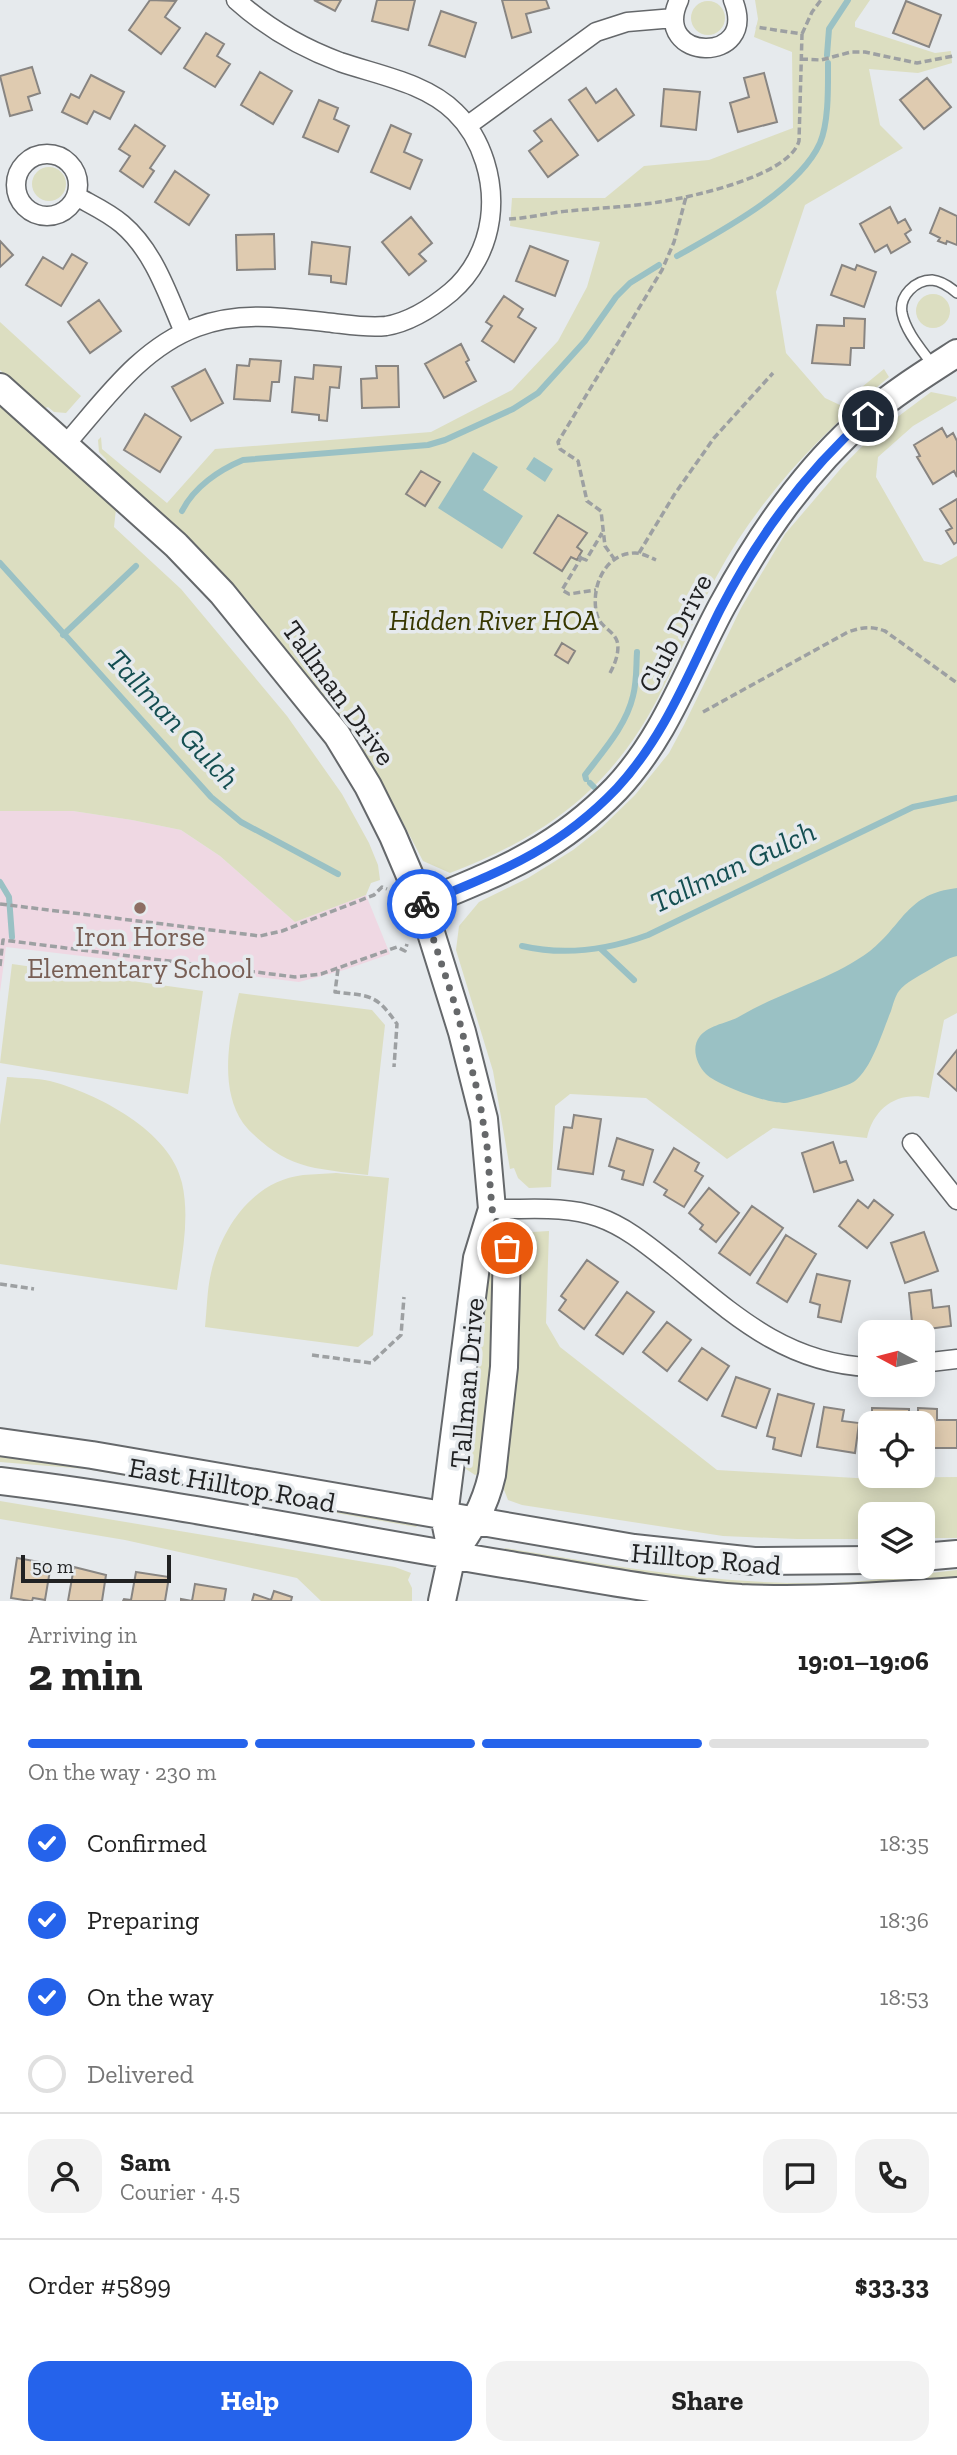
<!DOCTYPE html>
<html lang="en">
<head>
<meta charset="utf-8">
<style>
	body { margin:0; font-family:"Zilla Slab",serif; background:#f2f2f2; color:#222; height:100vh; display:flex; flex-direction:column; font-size:26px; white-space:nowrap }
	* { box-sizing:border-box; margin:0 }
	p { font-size:23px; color:#767676 }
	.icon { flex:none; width:38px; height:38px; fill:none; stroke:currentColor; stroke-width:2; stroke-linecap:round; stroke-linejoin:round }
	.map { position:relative; height:1601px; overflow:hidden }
	.side { display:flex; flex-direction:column; background:#fff; flex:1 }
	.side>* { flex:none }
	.needle { width:46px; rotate:277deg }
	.fabs { position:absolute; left:858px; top:1320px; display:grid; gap:14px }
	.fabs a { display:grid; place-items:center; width:77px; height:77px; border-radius:14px; background:#fff; box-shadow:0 4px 18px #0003; font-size:35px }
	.scale { position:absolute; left:21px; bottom:18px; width:150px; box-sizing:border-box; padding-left:7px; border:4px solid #212223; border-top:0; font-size:19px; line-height:24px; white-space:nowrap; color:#212223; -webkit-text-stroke:5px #e6eaed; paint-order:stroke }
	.pin { position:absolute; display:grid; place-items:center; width:60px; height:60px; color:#fff; margin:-30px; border:4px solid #fff; border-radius:50%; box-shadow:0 2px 7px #0007 }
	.courier { position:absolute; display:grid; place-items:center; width:70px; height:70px; margin:-35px; border:5px solid #2563eb; border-radius:50%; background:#fff; color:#222; box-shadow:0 2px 9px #0007 }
	.overview em { font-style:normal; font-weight:700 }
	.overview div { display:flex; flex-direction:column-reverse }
	.overview { display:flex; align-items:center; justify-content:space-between; height:119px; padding:0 28px }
	h1 { font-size:46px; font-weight:700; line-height:52px }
	.bar { display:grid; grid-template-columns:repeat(4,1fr); gap:10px 7px; align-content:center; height:84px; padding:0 28px }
	.bar i { height:9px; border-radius:5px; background:#e0e0e0 }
	.bar .active { background:#2563eb }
	.bar p { grid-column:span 4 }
	.line { display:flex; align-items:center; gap:18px; padding:0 28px; border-top:2px solid #e0e0e0 }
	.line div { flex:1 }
	.round { display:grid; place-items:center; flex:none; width:74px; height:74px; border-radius:21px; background:#f2f2f2 }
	ol { padding:0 28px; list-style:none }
	li { display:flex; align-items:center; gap:21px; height:77px }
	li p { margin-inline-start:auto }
	li .icon { padding:7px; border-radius:50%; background:#2563eb; color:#fff; stroke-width:4 }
	li:last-child { color:#767676 }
	li i { width:38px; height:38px; border:4px solid #e0e0e0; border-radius:50% }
	.button { display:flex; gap:14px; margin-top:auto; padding:14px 28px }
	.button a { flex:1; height:80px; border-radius:21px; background:#2563eb; color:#fff; font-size:28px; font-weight:700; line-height:80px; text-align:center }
	.button a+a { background:#f2f2f2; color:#222 }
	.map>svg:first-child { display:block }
	.education { fill:#efd8e3 }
	.green { fill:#dcdec1 }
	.water { fill:#9ac1c4 }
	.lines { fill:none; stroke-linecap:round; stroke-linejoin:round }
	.stream { stroke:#9ac1c4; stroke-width:6 }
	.building { fill:#dfcbb0; stroke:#888582; stroke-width:2 }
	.lane-casing { stroke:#65686b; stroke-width:12 }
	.street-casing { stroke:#65686b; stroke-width:21 }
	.secondary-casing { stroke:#65686b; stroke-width:30 }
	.path { stroke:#9da0a2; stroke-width:3.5; stroke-dasharray:7 3.5; stroke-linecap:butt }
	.lane { stroke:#fff; stroke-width:9 }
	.street { stroke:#fff; stroke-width:18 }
	.secondary { stroke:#fff; stroke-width:26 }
	.done { stroke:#66686a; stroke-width:7; stroke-dasharray:0 12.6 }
	.route { stroke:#2563eb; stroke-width:9 }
	.education-dot { fill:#8d6e63; stroke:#e6eaed; stroke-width:2.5 }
	.labels { text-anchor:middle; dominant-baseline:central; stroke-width:7; stroke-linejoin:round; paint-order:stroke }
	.park-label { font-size:28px; font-style:italic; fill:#373700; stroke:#e6eaed }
	.street-label { font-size:28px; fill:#212223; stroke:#e6eaed }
	.education-label { font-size:28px; fill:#785e54; stroke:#e6eaed }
	.water-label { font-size:30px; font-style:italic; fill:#144e51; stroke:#e6eaed }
</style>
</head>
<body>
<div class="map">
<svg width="957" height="1601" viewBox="0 0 957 1601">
	<rect width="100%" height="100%" fill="#e6eaed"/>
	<!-- education -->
	<path class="education" d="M0 811H73L132 820 181 830 220 856 295 922 366 895 390 954 344 970 299 982 6 947 0 992Z"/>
	<!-- green -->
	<path class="green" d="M755 0H870L855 22V27L935 53 951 51 952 63 918 73 869 69 880 125 903 148 805 205 776 292 786 353 825 398 840 405 884 369 889 377C831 425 780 476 738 540 706 589 685 644 659 696 612 788 545 837 450 873L423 861 388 794 357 741 246 599 183 534 108 466 106 459 99 452 98 440 101 437 102 449 167 503 215 449 431 432 512 390 558 341 587 287 600 242 510 226 512 198H605L644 166 709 160 793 128 792 52 754 37 758 19Z
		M691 18a17 17 0 1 1 34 0a17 17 0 1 1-34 0Z
		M32 184a17 17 0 1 1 34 0a17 17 0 1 1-34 0Z
		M916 311a17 17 0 1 1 34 0a17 17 0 1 1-34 0Z
		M0 322 81 396 66 413 54 412 48 407 43 409 0 370Z
		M931 392 956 397 957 400 913 426 878 457 876 477 924 561 941 565 957 556V1013L944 1020 929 1098C898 1091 874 1107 867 1138L773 1128 727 1159 646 1098 570 1094 555 1106 551 1187 529 1188 518 1178 514 1168 510 1169 493 1071 456 950 459 926 479 902 528 878 573 850 602 827 635 795 669 753 684 725 741 608 785 534 843 466 872 436Z
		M0 404 116 509 114 527 181 589 287 716 342 794 369 843 378 865 380 880 371 883 366 895 295 922 220 856 181 830 132 820 73 811H0Z
		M12 964 203 991 188 1094 0 1063Z
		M239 993 372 1010 385 1025 368 1175C350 1173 332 1171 315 1168 295 1164 277 1155 262 1142 256 1137 248 1130 243 1123 218 1087 230 1033 239 993Z
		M7 1077C21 1078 36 1078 50 1081 96 1093 171 1131 182 1183 190 1218 182 1255 177 1290L0 1264V1125Z
		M336 1173 389 1178 373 1335 358 1347 205 1327C207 1309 207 1290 211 1273 222 1227 253 1181 303 1175 314 1174 325 1174 336 1173Z
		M549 1231 546 1323 560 1347 717 1470 856 1478 957 1477V1538H922V1514H870V1539H797L723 1536 522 1505 508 1500 501 1482 520 1256 526 1238 532 1232Z
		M489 1273 497 1276 499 1281 481 1473 475 1475 466 1469 464 1461 478 1316 485 1277Z
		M0 1455 50 1461 419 1524 416 1527 86 1469 0 1462Z
		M0 1501 395 1567 411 1573 408 1580 412 1588V1601H321L297 1578 125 1540 0 1519Z
		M505 1548C616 1566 721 1586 834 1583 875 1581 916 1574 957 1570V1578C891 1583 825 1588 759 1586 673 1583 588 1566 504 1552Z"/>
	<!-- water -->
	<path class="water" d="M473 452 498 467 483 490 523 516 502 549 438 508Z
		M534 457 553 469 545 482 526 469Z
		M957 888V956C947 958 938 965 929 970 919 976 906 982 899 991 895 996 893 1005 891 1011 883 1030 872 1068 855 1081 847 1087 795 1102 785 1103 768 1104 717 1085 706 1074 696 1064 691 1047 700 1036 710 1024 730 1023 742 1015 783 991 831 980 870 951 904 924 906 894 957 888Z"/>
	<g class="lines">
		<!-- stream -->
		<path class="stream" d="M827 55 829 29 848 0
			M677 256C721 231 799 190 820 143 829 122 828 86 828 63
			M182 511C194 487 219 470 243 460L428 445 445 440 513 409 538 393 585 341 616 297 630 283 659 265
			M0 563 211 797 241 822 338 874
			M63 635 136 566
			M586 779 585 775C603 751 626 726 633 696 637 681 636 667 637 652
			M590 783 594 787
			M0 882 9 897 12 937
			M522 946C565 956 607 950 648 935L913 807 957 798
			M601 949 634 980"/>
	</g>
	<!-- building -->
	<path class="building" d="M150 0 176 1 165 17 180 28 161 54 129 30Z
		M314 0H341L335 11Z
		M377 0H415L408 30 372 21Z
		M502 0H546L549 8 526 14 531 32 512 38Z
		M906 1 941 15 929 47 893 33Z
		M441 11 476 23 465 57 429 45Z
		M206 33 224 44 217 56 230 64 215 87 184 68Z
		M32 67 40 93 28 97 32 110 10 116 0 76Z
		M260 72 292 91 273 124 241 105Z
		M764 73 777 122 738 132 730 103 749 97 744 78Z
		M91 75 124 92 110 119 94 111 87 124 62 112 71 94 79 98Z
		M927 78 951 107 924 129 900 100Z
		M586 88 596 103 616 89 634 115 598 141 569 100Z
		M664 89 700 92 696 130 661 126Z
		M319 100 338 108 334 119 349 126 338 152 303 137Z
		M551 119 578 155 548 177 529 151 542 141 534 131Z
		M135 125 165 146 150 168 154 171 143 187 120 171 130 156 119 149Z
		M391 125 411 134 404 152 422 160 410 189 371 172Z
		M175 171 209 195 189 225 155 202Z
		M890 207 898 223 905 219 911 230 905 234 910 242 891 253 887 245 875 252 860 224Z
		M940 208 957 216V245L947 241 946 244 938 241 940 238 930 233Z
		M411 217 432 243 419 254 426 261 409 275 382 242Z
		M274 234 275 269 237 270 236 235Z
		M0 241 13 255 0 267Z
		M312 242 350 247 346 284 331 282V276L309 274Z
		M530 246 568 261 555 296 516 281Z
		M72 254 87 263 61 306 26 285 43 257 63 269Z
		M842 265 855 270 857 265 876 272 864 307 831 295Z
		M504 296 523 309 518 317 536 328 514 362 482 341 492 326 486 322Z
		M99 300 121 331 90 353 68 322Z
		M844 318 865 319 864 348H851L850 365 812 363 817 325 844 326Z
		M461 344 469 360 466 362 476 381 444 398 425 364Z
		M250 359 281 361 279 382H272L270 401 234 399 237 365 249 366Z
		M314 365 341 367 339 388 330 387 327 421 319 420V415L292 412 295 377 313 379Z
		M376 366H398L399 407 362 408 361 379 377 378Z
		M205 369 223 403 191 421 172 387Z
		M145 414 181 437 160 472 124 450Z
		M942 428 947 437 953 433 957 441V477L954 471 933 484 917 457 920 456 914 445Z
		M421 471 440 482 425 506 406 494Z
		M957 499V542L954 544 946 531 952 528 940 509Z
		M558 515 587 533 577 547 582 551 579 556 577 560 571 557 562 571 534 553Z
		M562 643 575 651 568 663 555 655Z
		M957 1050V1091L938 1074Z
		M574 1115 601 1119 593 1174 558 1169 564 1127 572 1128Z
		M617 1138 653 1150 643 1185 622 1179 624 1171 609 1166Z
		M833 1142 840 1163 846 1161 853 1180 814 1192 802 1153Z
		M674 1148 699 1163 695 1171 703 1176 684 1207 664 1195 667 1190 654 1182Z
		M709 1188 739 1213 716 1242 700 1229 703 1225 689 1213Z
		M858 1200 868 1208 874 1200 893 1215 867 1248 839 1226Z
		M752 1206 783 1228 750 1275 719 1253Z
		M924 1232 938 1271 905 1283 891 1243Z
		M786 1235 816 1254 787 1302 757 1283Z
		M587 1260 618 1282 584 1329 559 1310 566 1300 561 1296Z
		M817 1274 850 1281 841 1322 818 1317 820 1305 810 1302Z
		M931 1290 933 1308 949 1306 951 1326 913 1331 909 1293Z
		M627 1292 654 1312 623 1354 596 1335Z
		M667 1322 691 1340 667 1371 643 1352Z
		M702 1348 729 1366 707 1400 679 1381Z
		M736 1377 770 1389 756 1428 722 1416Z
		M778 1394 814 1404 801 1456 773 1449 775 1438 767 1436Z
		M824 1407 844 1410 842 1421 859 1423 855 1453 817 1447Z
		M872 1408 909 1409V1423H872Z
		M918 1408 937 1409V1420H957V1448H922V1423H918Z
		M17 1558 51 1564 45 1600 33 1598 32 1601H30L11 1598Z
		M74 1567 106 1575 102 1601H68Z
		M136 1572 169 1577 165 1601H123L124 1599 131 1600Z
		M195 1584 226 1589 224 1601H181V1599L192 1601Z
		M274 1591 292 1597 291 1601H252L254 1594 271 1600Z"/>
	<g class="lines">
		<!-- lane casing -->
		<g class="lane-casing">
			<path id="lane" d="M934 367C923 351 906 333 902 313 899 296 915 280 932 280 942 281 950 287 957 293"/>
		</g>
		<!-- street casing -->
		<g class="street-casing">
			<path id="street" d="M679 0C650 62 760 66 733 0
				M467 126 596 32 627 22 674 18
				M16 185a31 31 0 1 1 62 0a31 31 0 1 1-62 0Z
				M76 196C92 205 108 212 122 224 154 251 168 295 184 332
				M65 445C104 401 140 348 197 327 241 310 288 318 333 323 350 325 368 328 386 326 410 322 433 307 451 292 472 274 486 248 490 219 495 182 483 139 455 112 426 83 378 75 340 62 302 48 266 27 236 0
				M912 1143 957 1200
				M492 1209C527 1210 564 1205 598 1217 627 1227 651 1248 674 1266 735 1316 787 1364 870 1367
				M922 1363 957 1359"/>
		</g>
		<!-- secondary casing -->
		<g class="secondary-casing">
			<path id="secondary" d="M0 387 176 545 222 593 337 735 368 786 393 836 422 904 462 1032 484 1119 492 1209 507 1248 504 1367 492 1475C485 1506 471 1530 452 1555
				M422 904C499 872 556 851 616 789 666 736 688 669 722 606 760 536 805 470 866 417 894 393 926 373 957 353
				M0 1442 92 1455 634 1548 754 1561 870 1560
				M0 1481C173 1502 344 1538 516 1566 591 1578 665 1593 741 1598 813 1601 885 1596 957 1591
				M922 1557 957 1554
				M442 1601 452 1555 444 1516 477 1258 492 1209"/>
		</g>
		<!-- path -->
		<path class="path" d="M802 34 812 12 821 0
			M801 59 821 60 851 52H865L917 63 953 56
			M509 219C529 218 548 213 568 211 598 208 629 207 659 202 692 197 789 176 799 141L802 34 756 27
			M639 553 674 495 714 438 773 373
			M579 556 581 558 562 590 569 594 596 590
			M581 558 586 560 602 533
			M615 560 605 546 601 511 587 501 578 461 560 449 558 442 662 270 674 242 686 197
			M610 673C615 664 620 651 617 641 613 630 600 627 597 615 590 589 604 553 635 553 642 553 649 557 656 560
			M703 712 848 632C862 627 871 626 885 631L957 683
			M0 904 260 936 282 931 374 895 382 887 387 889
			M0 966 3 940 295 977 321 974 397 947 405 951 407 944
			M338 969 335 992C371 996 376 994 397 1024L394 1067
			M0 1284 34 1289
			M312 1355 371 1363 401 1335 404 1297"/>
		<!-- lane -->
		<use href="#lane" class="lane"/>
		<!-- street -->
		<use href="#street" class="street"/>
		<!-- secondary -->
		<use href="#secondary" class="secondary"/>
	</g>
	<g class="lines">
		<!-- done -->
		<path class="done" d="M422 904 456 1008 479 1097 487 1146 492 1209 507 1248"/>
		<!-- route -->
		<path class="route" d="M422 904C499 872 557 851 617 788 665 736 689 672 720 610 758 536 806 471 868 416"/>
	</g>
	<!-- markers -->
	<circle class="education-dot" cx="140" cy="908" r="7"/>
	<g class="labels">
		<!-- park labels -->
		<g class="park-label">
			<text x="494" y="620">Hidden River HOA</text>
		</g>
		<!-- street labels -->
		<g class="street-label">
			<text transform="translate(675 633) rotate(-63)">Club Drive</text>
			<text transform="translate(339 693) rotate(54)">Tallman Drive</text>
			<text transform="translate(467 1383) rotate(-85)">Tallman Drive</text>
			<text transform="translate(232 1485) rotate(10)">East Hilltop Road</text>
			<text transform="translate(706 1559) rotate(5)">Hilltop Road</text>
		</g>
		<!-- education labels -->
		<g class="education-label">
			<text x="140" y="936">Iron Horse<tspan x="140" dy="32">Elementary School</tspan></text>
		</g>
		<!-- water labels -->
		<g class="water-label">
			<text transform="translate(173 719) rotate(47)">Tallman Gulch</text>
			<text transform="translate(733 867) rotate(-25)">Tallman Gulch</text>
		</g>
	</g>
</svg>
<div class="fabs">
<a><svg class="needle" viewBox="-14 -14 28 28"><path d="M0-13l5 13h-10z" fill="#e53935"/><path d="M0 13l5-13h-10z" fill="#767676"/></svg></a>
<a><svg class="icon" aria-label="locate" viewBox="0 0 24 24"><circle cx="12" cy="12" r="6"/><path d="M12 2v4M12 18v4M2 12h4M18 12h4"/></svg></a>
<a><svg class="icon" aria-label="layers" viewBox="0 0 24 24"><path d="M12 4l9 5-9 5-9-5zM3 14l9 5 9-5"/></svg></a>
</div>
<div class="scale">50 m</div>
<div class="pin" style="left:507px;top:1248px;background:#ea580c"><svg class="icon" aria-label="bag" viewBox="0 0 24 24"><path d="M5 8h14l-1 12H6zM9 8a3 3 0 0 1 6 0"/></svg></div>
<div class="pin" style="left:868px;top:416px;background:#1f2937"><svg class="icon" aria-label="home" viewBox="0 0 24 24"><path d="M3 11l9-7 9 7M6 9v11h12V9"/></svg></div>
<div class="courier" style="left:422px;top:904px"><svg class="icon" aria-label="bike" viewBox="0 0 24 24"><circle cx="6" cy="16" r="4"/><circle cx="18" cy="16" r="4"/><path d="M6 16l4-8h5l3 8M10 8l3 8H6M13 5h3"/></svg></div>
</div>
<section class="side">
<div class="overview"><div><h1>2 min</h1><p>Arriving in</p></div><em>19:01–19:06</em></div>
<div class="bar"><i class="active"></i><i class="active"></i><i class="active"></i><i></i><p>On the way · 230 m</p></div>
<ol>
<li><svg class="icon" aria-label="check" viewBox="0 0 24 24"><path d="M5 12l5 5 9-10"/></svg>Confirmed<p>18:35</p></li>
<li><svg class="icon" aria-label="check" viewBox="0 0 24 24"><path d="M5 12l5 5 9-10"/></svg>Preparing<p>18:36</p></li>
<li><svg class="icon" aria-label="check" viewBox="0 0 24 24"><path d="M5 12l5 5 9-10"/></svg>On the way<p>18:53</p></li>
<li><i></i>Delivered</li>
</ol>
<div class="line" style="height:126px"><a class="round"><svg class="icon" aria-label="person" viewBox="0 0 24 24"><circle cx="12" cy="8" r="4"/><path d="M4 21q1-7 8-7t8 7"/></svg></a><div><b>Sam</b><p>Courier · 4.5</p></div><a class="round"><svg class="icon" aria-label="chat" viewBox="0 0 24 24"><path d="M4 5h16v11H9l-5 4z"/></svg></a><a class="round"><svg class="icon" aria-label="phone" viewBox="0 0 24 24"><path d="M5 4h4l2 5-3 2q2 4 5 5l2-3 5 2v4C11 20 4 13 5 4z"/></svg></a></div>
<div class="line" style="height:91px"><div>Order #5899</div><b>$33.33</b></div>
<div class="button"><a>Help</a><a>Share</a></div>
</section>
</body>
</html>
